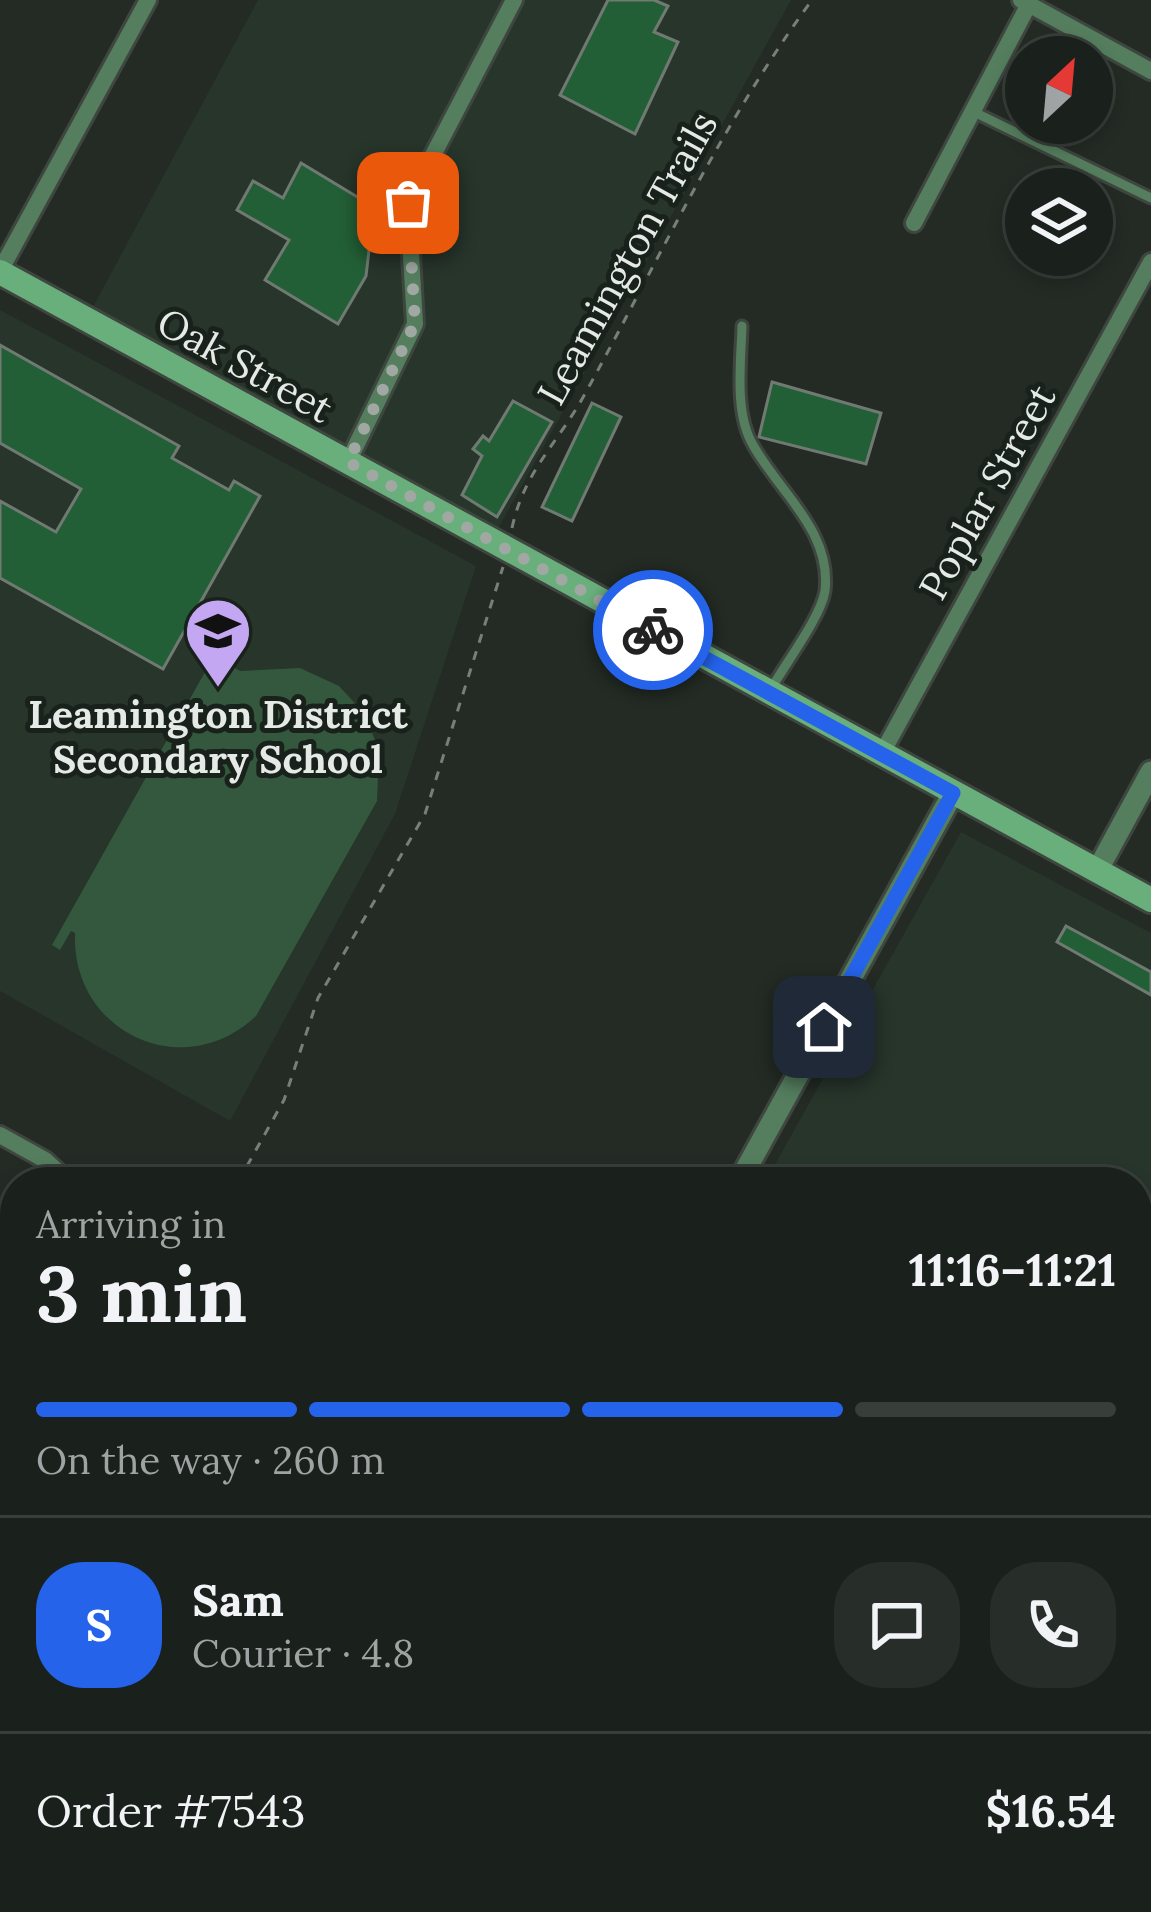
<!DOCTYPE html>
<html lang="en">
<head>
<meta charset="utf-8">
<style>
	body { margin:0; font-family:Lora,serif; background:#272d28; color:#f1f3f6; height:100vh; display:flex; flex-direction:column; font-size:45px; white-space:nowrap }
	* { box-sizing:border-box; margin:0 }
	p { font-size:39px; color:#9fa3a3 }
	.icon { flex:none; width:66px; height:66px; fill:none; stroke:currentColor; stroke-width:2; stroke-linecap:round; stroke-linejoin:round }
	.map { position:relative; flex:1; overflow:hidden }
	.panel { position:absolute; left:0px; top:1167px; width:1152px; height:747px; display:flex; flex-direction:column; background:#1a201b; border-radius:48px 48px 0 0; box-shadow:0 6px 18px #0003,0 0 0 3px #383e3a }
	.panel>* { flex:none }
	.needle { width:78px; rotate:26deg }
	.fabs { position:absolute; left:1005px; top:36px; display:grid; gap:24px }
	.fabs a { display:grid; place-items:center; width:108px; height:108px; border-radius:50%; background:#1a201b; box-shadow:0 6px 18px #0003,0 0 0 3px #383e3a; font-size:60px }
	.pin { position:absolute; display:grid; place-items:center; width:102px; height:102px; color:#fff; margin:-51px; border-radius:24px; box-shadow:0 6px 18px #0006 }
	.courier { position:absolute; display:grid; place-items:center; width:120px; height:120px; margin:-60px; border:9px solid #2563eb; border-radius:50%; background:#fff; color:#222; box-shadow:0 3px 15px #0007 }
	.summary em { font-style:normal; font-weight:800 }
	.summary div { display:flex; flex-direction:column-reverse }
	.summary { display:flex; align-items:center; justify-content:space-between; height:204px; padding:0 36px }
	h1 { font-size:78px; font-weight:800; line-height:90px }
	.bar { display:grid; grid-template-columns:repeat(4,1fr); gap:18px 12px; align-content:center; height:144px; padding:0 36px }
	.bar i { height:15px; border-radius:9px; background:#383e3a }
	.bar .selected { background:#2563eb }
	.bar p { grid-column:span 4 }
	.line { display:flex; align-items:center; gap:30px; padding:0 36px; border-top:3px solid #383e3a }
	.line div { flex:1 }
	.round { display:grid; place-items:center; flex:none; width:126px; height:126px; border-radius:48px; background:#272d28 }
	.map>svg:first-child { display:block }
	.built { fill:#27352b }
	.green { fill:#33583d }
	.building { fill:#225f36; stroke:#707a72; stroke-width:3 }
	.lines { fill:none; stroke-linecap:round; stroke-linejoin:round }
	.service-casing { stroke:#3e463f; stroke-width:15 }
	.minor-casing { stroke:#3e463f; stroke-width:22 }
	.tertiary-casing { stroke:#3e463f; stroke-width:27 }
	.secondary-casing { stroke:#3e463f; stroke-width:30 }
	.path { stroke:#787f79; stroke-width:3; stroke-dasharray:9 9; stroke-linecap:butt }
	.service { stroke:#547e5e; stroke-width:9 }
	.minor { stroke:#547e5e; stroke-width:16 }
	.tertiary { stroke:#547e5e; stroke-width:21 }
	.secondary { stroke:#69af7c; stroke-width:24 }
	.done { stroke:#a1a7a2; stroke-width:12; stroke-dasharray:0 21.6 }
	.route { stroke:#2563eb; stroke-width:15 }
	.labels { text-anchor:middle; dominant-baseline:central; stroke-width:10; stroke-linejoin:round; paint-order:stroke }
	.street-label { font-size:39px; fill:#e5eae6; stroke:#19211b }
	.poi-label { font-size:39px; font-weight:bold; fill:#e5eae6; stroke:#19211b }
</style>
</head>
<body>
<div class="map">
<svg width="1151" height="1912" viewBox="0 0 1151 1912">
	<rect width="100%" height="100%" fill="#232b24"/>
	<!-- built -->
	<path class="built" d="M258 0H791L498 529 93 307Z
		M0 310 476 566 395 814 230 1121 0 991Z
		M961 832 1151 933V1574L1137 1566V1182H765Z"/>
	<!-- green -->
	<path class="green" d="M214 656 240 671 300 668 339 686 364 713 379 750 377 801 256 1016C183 1085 71 1032 75 933L71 931 60 950 52 945Z
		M776 1899H1016L1040 1912H769Z"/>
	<!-- building -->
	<path class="building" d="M608 0H654L668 6 654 32 678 42 635 134 560 95Z
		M301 163 374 207 366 276 338 324 265 280 289 240 237 210 253 181 283 198Z
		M0 345 179 446 172 458 229 490 234 481 260 496 163 669 0 578V501L56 532 81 489 0 443Z
		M772 382 881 413 866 464 759 437Z
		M513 401 552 422 497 517 462 495 482 456 473 449 483 436 489 441Z
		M592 403 621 417 572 521 542 507Z
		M1066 926 1151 972V995L1057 942Z
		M1137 1390 1151 1399V1430L1137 1453Z
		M1151 1618V1658L1137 1683V1644Z
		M95 1899H235L228 1912H88Z"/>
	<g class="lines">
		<!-- service casing -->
		<g class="service-casing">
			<path id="service" d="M974 112 1151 198
				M742 326C741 362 734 413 753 445 779 492 832 531 825 591 821 617 785 664 771 689
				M5 1912 15 1893"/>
		</g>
		<!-- minor casing -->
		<g class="minor-casing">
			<path id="minor" d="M1021 0 1151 71
				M914 223 1029 4
				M0 271 148 0
				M348 462 415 324 408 203 514 0
				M881 755 1151 262
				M0 1135 45 1160 69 1182
				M0 1339 15 1312
				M1137 1595 1151 1602
				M1137 1844 1151 1852
				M753 1912 760 1899"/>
		</g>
		<!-- tertiary casing -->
		<g class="tertiary-casing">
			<path id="tertiary" d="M1097 871 1151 772
				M739 1182 953 793
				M336 1912 343 1899"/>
		</g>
		<!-- secondary casing -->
		<g class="secondary-casing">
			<path id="secondary" d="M0 272 1151 900"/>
		</g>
		<!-- path -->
		<path class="path" d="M512 528C524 471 559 442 586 392 658 261 723 121 812 0
			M238 1182 284 1100 318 998 425 814 503 567
			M0 1607 15 1580
			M775 1903 791 1912"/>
		<!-- service -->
		<use href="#service" class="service"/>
		<!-- minor -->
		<use href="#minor" class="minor"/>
		<!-- tertiary -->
		<use href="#tertiary" class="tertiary"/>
		<!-- secondary -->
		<use href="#secondary" class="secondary"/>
	</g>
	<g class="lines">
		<!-- done -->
		<path class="done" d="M408 203 415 323 348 462 653 630"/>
		<!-- route -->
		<path class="route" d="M653 630 953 793 824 1027"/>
	</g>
	<!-- icons -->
	<defs>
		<g id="school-pin" transform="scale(3.45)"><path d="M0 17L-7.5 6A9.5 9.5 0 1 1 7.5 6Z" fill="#c3a7f2" stroke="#19211b"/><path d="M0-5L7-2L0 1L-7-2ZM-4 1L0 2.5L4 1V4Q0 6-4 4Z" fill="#111"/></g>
	</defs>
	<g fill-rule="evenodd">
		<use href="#school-pin" x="218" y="631"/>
	</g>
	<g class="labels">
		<!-- street labels -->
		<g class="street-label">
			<text transform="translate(627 258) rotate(-61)">Leamington Trails</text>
			<text transform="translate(245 365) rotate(29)">Oak Street</text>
			<text transform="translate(987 492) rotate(-61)">Poplar Street</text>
		</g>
		<!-- poi labels -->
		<g class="poi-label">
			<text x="218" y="714">Leamington District<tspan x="218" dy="45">Secondary School</tspan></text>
		</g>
	</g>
</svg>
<div class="fabs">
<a><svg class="needle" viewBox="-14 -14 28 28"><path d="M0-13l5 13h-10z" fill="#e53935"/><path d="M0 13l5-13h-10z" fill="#9fa3a3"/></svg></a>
<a><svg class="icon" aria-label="layers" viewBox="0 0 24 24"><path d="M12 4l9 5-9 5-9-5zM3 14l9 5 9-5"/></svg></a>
</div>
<div class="pin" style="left:408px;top:203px;background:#ea580c"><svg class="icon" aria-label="bag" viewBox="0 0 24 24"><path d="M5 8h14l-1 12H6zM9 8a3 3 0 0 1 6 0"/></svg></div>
<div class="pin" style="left:824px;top:1027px;background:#1f2937"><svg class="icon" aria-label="home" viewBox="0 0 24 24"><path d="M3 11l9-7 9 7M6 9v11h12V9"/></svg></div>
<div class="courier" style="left:653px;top:630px"><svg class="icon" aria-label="bike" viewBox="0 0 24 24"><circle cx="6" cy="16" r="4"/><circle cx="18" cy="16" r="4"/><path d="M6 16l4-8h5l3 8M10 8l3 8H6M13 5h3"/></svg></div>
<section class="panel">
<div class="summary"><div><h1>3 min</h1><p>Arriving in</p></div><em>11:16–11:21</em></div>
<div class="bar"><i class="selected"></i><i class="selected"></i><i class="selected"></i><i></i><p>On the way · 260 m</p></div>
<div class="line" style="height:216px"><b class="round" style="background:#2563eb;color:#fff">S</b><div><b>Sam</b><p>Courier · 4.8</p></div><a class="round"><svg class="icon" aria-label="chat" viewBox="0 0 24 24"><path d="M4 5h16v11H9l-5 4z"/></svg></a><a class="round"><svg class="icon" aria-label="phone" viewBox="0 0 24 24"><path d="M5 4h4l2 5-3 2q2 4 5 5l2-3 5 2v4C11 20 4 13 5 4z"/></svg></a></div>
<div class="line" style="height:156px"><div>Order #7543</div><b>$16.54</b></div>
</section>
</div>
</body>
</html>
